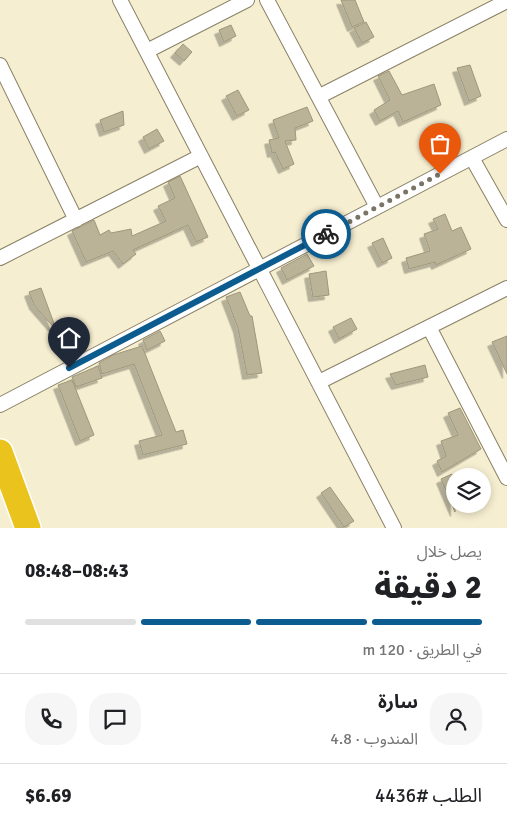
<!DOCTYPE html>
<html lang="ar">
<head>
<meta charset="utf-8">
<style>
	body { margin:0; font-family:Signika,"Noto Sans Arabic",sans-serif; background:#f6f6f6; color:#202124; direction:rtl; height:100vh; display:flex; flex-direction:column; font-size:19px; white-space:nowrap }
	* { box-sizing:border-box; margin:0 }
	p { font-size:16px; color:#757577 }
	.icon { flex:none; width:28px; height:28px; fill:none; stroke:currentColor; stroke-width:2; stroke-linecap:round; stroke-linejoin:round }
	.map { position:relative; height:528px; overflow:hidden; direction:ltr }
	.sheet { display:flex; flex-direction:column; background:#fff; flex:1 }
	.sheet>* { flex:none }
	.controls { position:absolute; left:446px; top:468px; display:grid; gap:10px }
	.controls a { display:grid; place-items:center; width:45px; height:45px; border-radius:50%; background:#fff; box-shadow:0 2px 8px #0003; font-size:25px }
	.pin { position:absolute; display:grid; place-items:center; width:42px; height:42px; color:#fff; margin:-51px -21px; border-radius:50% 50% 50% 0; rotate:-45deg; box-shadow:0 0 5px #0007 }
	.pin .icon { rotate:45deg }
	.courier { position:absolute; display:grid; place-items:center; width:50px; height:50px; margin:-25px; border:4px solid #0c5c8f; border-radius:50%; background:#fff; color:#222; box-shadow:0 1px 6px #0007 }
	.head em { font-style:normal; font-weight:800 }
	.head div { display:flex; flex-direction:column-reverse }
	.head { display:flex; align-items:center; justify-content:space-between; height:85px; padding:0 25px }
	h1 { font-size:32px; font-weight:800; line-height:38px }
	.bar { display:grid; grid-template-columns:repeat(4,1fr); gap:8px 5px; align-content:center; height:60px; padding:0 25px }
	.bar i { height:6px; border-radius:4px; background:#e0e0e0 }
	.bar .current { background:#0c5c8f }
	.bar p { grid-column:span 4 }
	.line { display:flex; align-items:center; gap:12px; padding:0 25px; border-top:1px solid #e0e0e0 }
	.line div { flex:1 }
	.round { display:grid; place-items:center; flex:none; width:52px; height:52px; border-radius:20px; background:#f6f6f6 }
	.map>svg:first-child { display:block }
	.building { fill:#bbb397; stroke:#9f977c; filter:url(#shadow) }
	.lines { fill:none; stroke-linecap:round; stroke-linejoin:round }
	.street-casing { stroke:#898166; stroke-width:16 }
	.highway-casing { stroke:#fff; stroke-width:28 }
	.street { stroke:#fff; stroke-width:14 }
	.highway { stroke:#eac41c; stroke-width:25 }
	.done { stroke:#797463; stroke-width:5; stroke-dasharray:0 9 }
	.route { stroke:#0c5c8f; stroke-width:6 }
</style>
</head>
<body>
<div class="map">
<svg width="507" height="528" viewBox="0 0 507 528">
	<defs>
		<filter id="shadow"><feDropShadow dx="-4.5" dy="4.5" stdDeviation="0" flood-color="#0004"/></filter>
	</defs>
	<rect width="100%" height="100%" fill="#f6eed0"/>
	<!-- building -->
	<path class="building" d="M341 0H355L364 22 352 27Z
		M366 22 374 37 362 43 354 28Z
		M231 25 236 36 224 42 219 30Z
		M183 44 192 52 184 61 175 53Z
		M470 65 481 96 469 101 457 68Z
		M389 71 402 95 434 84 441 105 403 122 398 111 380 121 374 110 390 100 378 76Z
		M238 90 249 110 237 116 226 96Z
		M307 107 313 121 295 128 296 140 285 141 294 164 283 169 275 152 272 153 269 140 279 138 273 120Z
		M123 111 124 125 104 132 100 120Z
		M157 129 164 141 149 149 143 137Z
		M180 176 208 237 196 242 188 225 133 250 136 254 123 264 113 251 86 262 72 231 94 220 100 235 109 230 111 233 131 229 132 236 166 221 158 206 175 198 168 182Z
		M445 214 452 231 461 227 471 249 436 265 435 262 409 269 406 258 430 251 424 234 438 229 433 219Z
		M383 238 392 258 382 263 372 243Z
		M307 254 314 266 287 280 281 268Z
		M326 271 329 295 313 297 309 274Z
		M41 288 56 329H55L34 305 29 292Z
		M240 292 250 316H252L262 373 247 375 238 328 226 297Z
		M351 318 357 329 339 339 333 327Z
		M160 331 165 341 147 350 143 340Z
		M507 336V374L492 342Z
		M142 346 176 432 183 430 187 444 143 455 139 441 162 435 134 364 102 374 99 363 113 355Z
		M425 365 428 377 396 385 390 374Z
		M98 366 102 378 76 387 72 377Z
		M72 380 94 435 80 441 58 385Z
		M460 408 481 449 442 472 437 461 446 456 441 441 458 435 448 413Z
		M452 474 455 482V512L441 479Z
		M330 487 354 521 344 527 321 493Z"/>
	<g class="lines">
		<!-- street casing -->
		<g class="street-casing">
			<path id="street" d="M120 0 394 528
				M267 0 377 207
				M147 51 247 0
				M0 65 76 220
				M320 96 507 1
				M472 158 507 220
				M0 258 201 156
				M429 327 507 478
				M319 382 507 288
				M0 405 507 139"/>
		</g>
		<!-- highway casing -->
		<g class="highway-casing">
			<path id="highway" d="M0 452 28 528"/>
		</g>
		<!-- street -->
		<use href="#street" class="street"/>
		<!-- highway -->
		<use href="#highway" class="highway"/>
	</g>
	<g class="lines">
		<!-- done -->
		<path class="done" d="M326 234 440 174"/>
		<!-- route -->
		<path class="route" d="M69 368 326 234"/>
	</g>
</svg>
<div class="controls">
<a><svg class="icon" aria-label="layers" viewBox="0 0 24 24"><path d="M12 4l9 5-9 5-9-5zM3 14l9 5 9-5"/></svg></a>
</div>
<div class="pin" style="left:440px;top:174px;background:#ea580c"><svg class="icon" aria-label="bag" viewBox="0 0 24 24"><path d="M5 8h14l-1 12H6zM9 8a3 3 0 0 1 6 0"/></svg></div>
<div class="pin" style="left:69px;top:368px;background:#1f2937"><svg class="icon" aria-label="home" viewBox="0 0 24 24"><path d="M3 11l9-7 9 7M6 9v11h12V9"/></svg></div>
<div class="courier" style="left:326px;top:234px"><svg class="icon" aria-label="bike" viewBox="0 0 24 24"><circle cx="6" cy="16" r="4"/><circle cx="18" cy="16" r="4"/><path d="M6 16l4-8h5l3 8M10 8l3 8H6M13 5h3"/></svg></div>
</div>
<section class="sheet">
<div class="head"><div><h1>2 دقيقة</h1><p>يصل خلال</p></div><em>08:43–08:48</em></div>
<div class="bar"><i class="current"></i><i class="current"></i><i class="current"></i><i></i><p>في الطريق · 120 m</p></div>
<div class="line" style="height:90px"><a class="round"><svg class="icon" aria-label="person" viewBox="0 0 24 24"><circle cx="12" cy="8" r="4"/><path d="M4 21q1-7 8-7t8 7"/></svg></a><div><b>سارة</b><p>المندوب · 4.8</p></div><a class="round"><svg class="icon" aria-label="chat" viewBox="0 0 24 24"><path d="M4 5h16v11H9l-5 4z"/></svg></a><a class="round"><svg class="icon" aria-label="phone" viewBox="0 0 24 24"><path d="M5 4h4l2 5-3 2q2 4 5 5l2-3 5 2v4C11 20 4 13 5 4z"/></svg></a></div>
<div class="line" style="height:65px"><div>الطلب #4436</div><b>$6.69</b></div>
</section>
</body>
</html>
